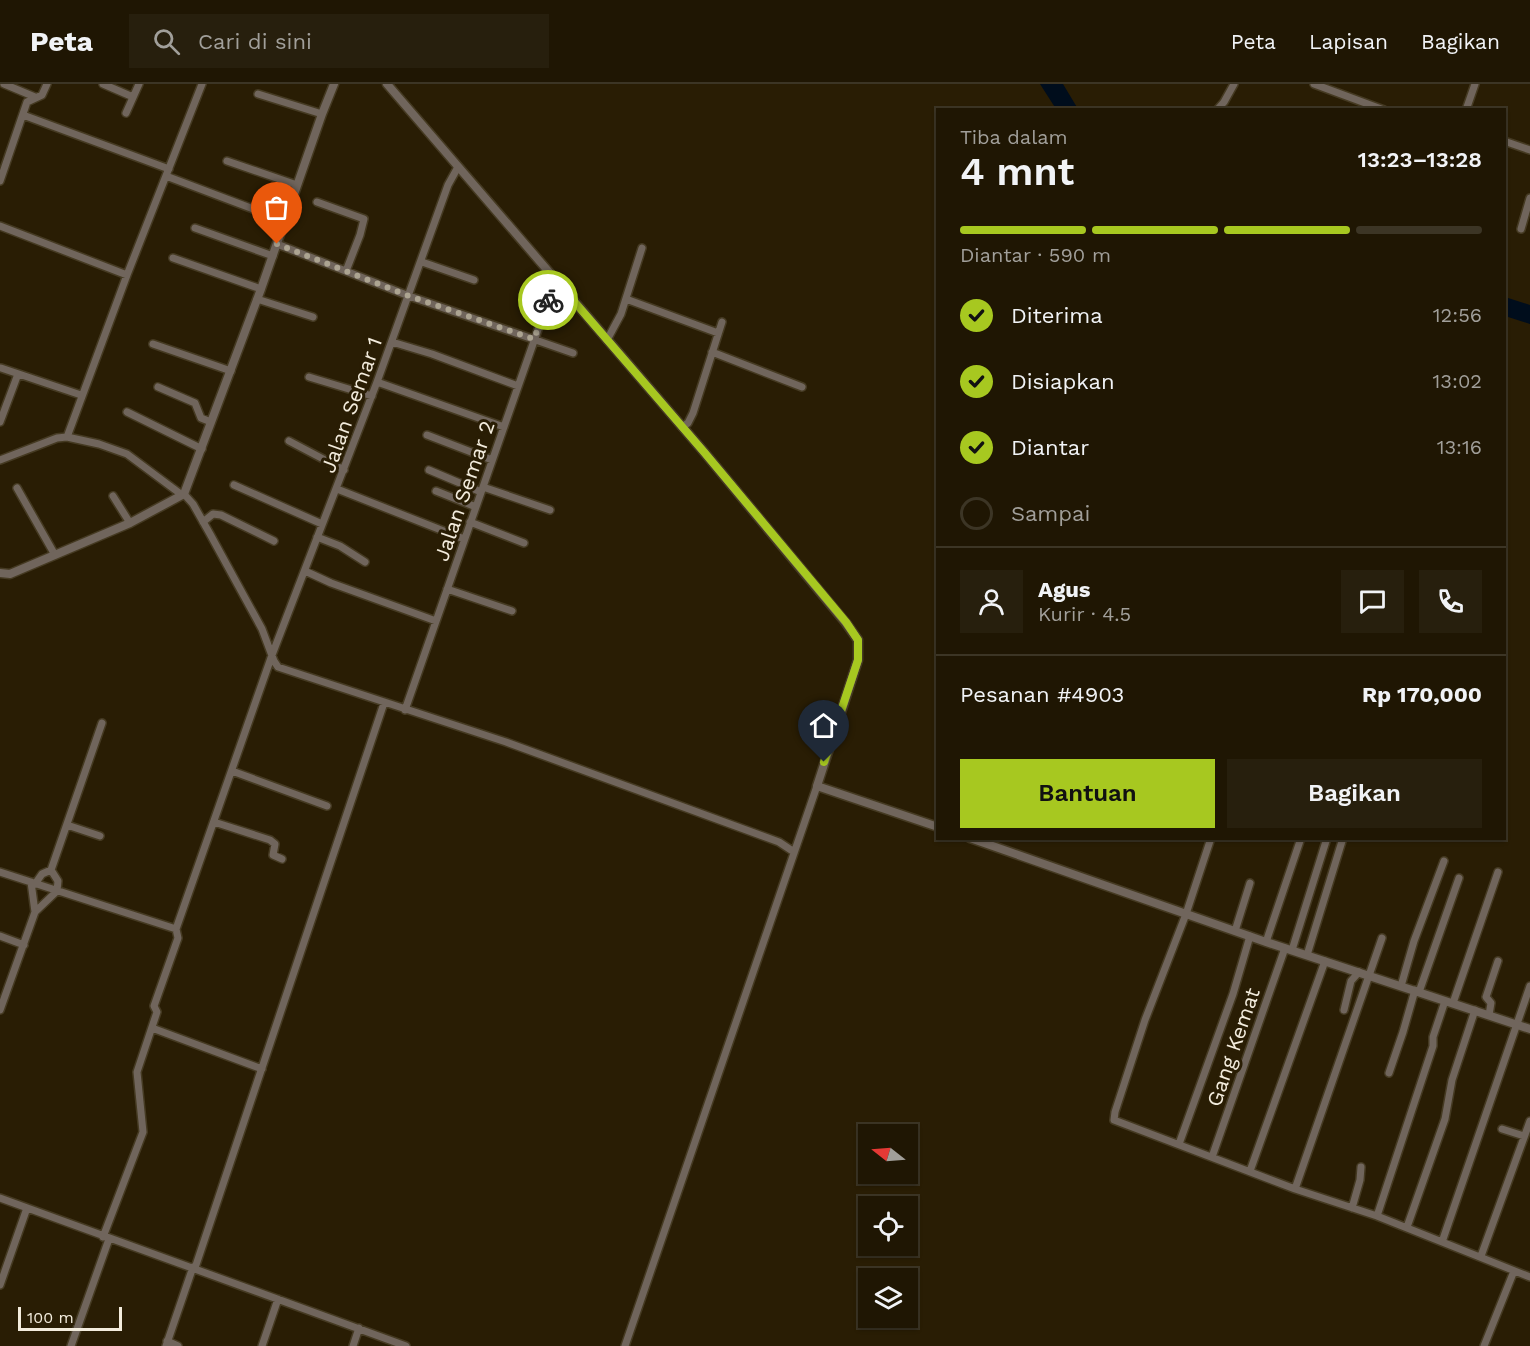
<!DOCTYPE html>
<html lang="id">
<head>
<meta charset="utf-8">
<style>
	body { margin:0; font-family:"Work Sans",sans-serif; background:#271f0d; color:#f1f3f6; height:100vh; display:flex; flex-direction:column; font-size:22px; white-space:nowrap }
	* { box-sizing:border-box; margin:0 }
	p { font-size:20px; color:#a19f9a }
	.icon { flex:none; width:33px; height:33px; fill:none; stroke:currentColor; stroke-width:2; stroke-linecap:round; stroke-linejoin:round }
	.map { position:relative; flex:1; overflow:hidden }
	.sheet { position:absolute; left:936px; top:24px; width:570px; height:732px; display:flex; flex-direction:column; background:#1f1603; border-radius:0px; box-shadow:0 2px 4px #0004,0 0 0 2px #3c3525 }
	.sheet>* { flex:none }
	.needle { width:39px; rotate:287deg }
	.tools { position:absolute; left:858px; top:1040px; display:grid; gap:12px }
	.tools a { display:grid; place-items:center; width:60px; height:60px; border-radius:0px; background:#1f1603; box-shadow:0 2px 4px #0004,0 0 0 2px #3c3525; font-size:30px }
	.scale { position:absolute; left:18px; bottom:15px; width:104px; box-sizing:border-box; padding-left:6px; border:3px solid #f3ecdd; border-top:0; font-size:16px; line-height:21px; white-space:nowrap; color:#f3ecdd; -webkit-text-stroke:4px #291d04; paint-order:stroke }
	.pin { position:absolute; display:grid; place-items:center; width:51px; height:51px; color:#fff; margin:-62px -26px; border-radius:50% 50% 50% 0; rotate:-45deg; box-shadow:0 0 6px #0007 }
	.pin .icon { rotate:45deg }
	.courier { position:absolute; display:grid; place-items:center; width:60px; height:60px; margin:-30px; border:4px solid #a7c820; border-radius:50%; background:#fff; color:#222; box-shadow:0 2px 8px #0007 }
	.head em { font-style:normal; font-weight:600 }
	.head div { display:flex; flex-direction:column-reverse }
	.head { display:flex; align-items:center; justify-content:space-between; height:102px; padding:0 24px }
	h1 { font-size:39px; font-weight:600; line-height:45px }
	.bar { display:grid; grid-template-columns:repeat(4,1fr); gap:9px 6px; align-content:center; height:72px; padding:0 24px }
	.bar i { height:8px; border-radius:4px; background:#3c3525 }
	.bar .selected { background:#a7c820 }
	.bar p { grid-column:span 4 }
	.line { display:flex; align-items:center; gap:15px; padding:0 24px; border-top:2px solid #3c3525 }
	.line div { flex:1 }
	.round { display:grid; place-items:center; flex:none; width:63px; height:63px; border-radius:0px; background:#271f0d }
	ol { padding:0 24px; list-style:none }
	li { display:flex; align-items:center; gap:18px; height:66px }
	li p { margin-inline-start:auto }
	li .icon { padding:6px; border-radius:50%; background:#a7c820; color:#111; stroke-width:4 }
	li:last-child { color:#a19f9a }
	li i { width:33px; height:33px; border:3px solid #3c3525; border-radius:50% }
	.button { display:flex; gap:12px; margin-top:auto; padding:12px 24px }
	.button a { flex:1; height:69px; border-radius:0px; background:#a7c820; color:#111; font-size:24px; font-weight:600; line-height:69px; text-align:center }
	.button a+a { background:#271f0d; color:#f1f3f6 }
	header { display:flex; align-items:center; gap:36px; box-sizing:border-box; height:84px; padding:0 30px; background:#1f1603; border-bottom:2px solid #3c3525 }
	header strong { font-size:28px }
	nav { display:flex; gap:33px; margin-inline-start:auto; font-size:21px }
	.search { width:420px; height:54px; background:#271f0d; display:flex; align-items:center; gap:15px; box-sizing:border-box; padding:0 21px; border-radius:0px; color:#a19f9a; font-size:22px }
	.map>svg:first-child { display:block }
	.water { fill:#000d1c }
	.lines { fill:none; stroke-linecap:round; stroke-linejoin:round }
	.minor-casing { stroke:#453a22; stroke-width:10 }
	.tertiary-casing { stroke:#453a22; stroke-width:11 }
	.minor { stroke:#70655c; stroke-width:7 }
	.tertiary { stroke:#70655c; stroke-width:8 }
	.done { stroke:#aca491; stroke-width:6; stroke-dasharray:0 10.8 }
	.route { stroke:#a7c820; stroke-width:8 }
	.labels { text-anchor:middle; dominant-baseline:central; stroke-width:6; stroke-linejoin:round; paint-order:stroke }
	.street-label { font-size:21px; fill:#f3ecdd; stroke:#291d04 }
</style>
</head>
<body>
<header>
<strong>Peta</strong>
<div class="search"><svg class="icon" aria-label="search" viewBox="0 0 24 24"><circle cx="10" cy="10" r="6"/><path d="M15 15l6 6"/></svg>Cari di sini</div>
<nav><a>Peta</a><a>Lapisan</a><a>Bagikan</a></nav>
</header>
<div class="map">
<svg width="1530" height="1262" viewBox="0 0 1530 1262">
	<rect width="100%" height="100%" fill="#291d04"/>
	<!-- water -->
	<path class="water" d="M1040 0H1063L1078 25H1056Z
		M1505 213 1530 221V240L1505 232Z"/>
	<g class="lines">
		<!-- minor casing -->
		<g class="minor-casing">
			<path id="minor" d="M4 0 35 13
				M103 0 133 13
				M1314 0 1384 26
				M258 10 322 30
				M1217 26 1224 18 1234 0
				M1466 26 1475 0
				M126 29 139 0
				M23 31 169 85
				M1504 57 1530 66
				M227 77 297 101
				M166 92 285 137
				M0 97 27 18 42 11 47 0
				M317 118 364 135 360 151 346 187
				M0 142 127 191
				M195 144 273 172
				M1521 145 1530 114
				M277 160 409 212 573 269
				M173 174 261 205
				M422 178 474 196
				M257 215 313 233
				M626 215 718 249
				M607 256 621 230 642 164
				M392 258 432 270 518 302
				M153 260 231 287
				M712 268 802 303
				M1 284 81 311
				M309 293 372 312
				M377 298 504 343
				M158 303 195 319 201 334 211 338
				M127 328 202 365
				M0 338 18 290
				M682 343 688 339 693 329 722 238
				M427 351 492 376
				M289 357 344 386
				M0 376 57 354 67 353
				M429 386 481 408
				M234 401 322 440
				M483 403 550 426
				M17 404 55 471
				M337 405 464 455
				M436 407 476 423
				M184 410 193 420 210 450 262 545 274 577 278 583 506 658 779 758 794 768
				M182 411 127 370 99 360 67 353 127 191 202 0
				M113 412 130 439
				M203 438 213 430 221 431 274 457
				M470 438 524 459
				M317 453 340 462 365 478
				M305 487 331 499 436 537
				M447 505 512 527
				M405 626 548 217 559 200
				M232 687 327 722
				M214 738 270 756 275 760 273 771 282 775
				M67 741 100 752
				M1211 754 1186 830 1145 936 1115 1028 1114 1036 1295 1105 1377 1132 1530 1193
				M0 788 176 845 272 571 377 298 448 101 458 83
				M31 798 35 828
				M35 800 42 790 51 786 102 639
				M1235 847 1250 799
				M0 852 24 861
				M1266 858 1301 754
				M1292 866 1327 754
				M1307 871 1343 754
				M1401 902 1414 857 1444 777
				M1419 908 1459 794
				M1453 919 1498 788
				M0 926 35 828 57 807 58 797 51 786
				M1344 926 1351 897 1359 888
				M1489 931 1491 919 1486 913 1498 877
				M152 944 262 985
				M1389 989 1403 948 1415 906
				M1502 1045 1524 1052
				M1179 1060 1233 910 1250 852
				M1212 1073 1285 864
				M1250 1087 1325 877
				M1295 1105 1382 854
				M0 1114 406 1262
				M1352 1124 1360 1096 1361 1083
				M1377 1132 1433 962V953L1445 917
				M1407 1143 1445 1035 1452 996 1475 926
				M103 1153 143 1048 137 988 157 928 154 922 178 854 176 845
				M1442 1158 1530 902
				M1481 1172 1530 1037
				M195 1184 384 619
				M0 1201 27 1124
				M167 1257 178 1262
				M71 1262 109 1155
				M166 1262 193 1183
				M262 1262 278 1215
				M353 1262 359 1244
				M625 1262 817 702
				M1484 1262 1514 1187"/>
		</g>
		<!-- tertiary casing -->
		<g class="tertiary-casing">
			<path id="tertiary" d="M387 0 704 368 846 539 858 556V576L817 702 938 743
				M0 489 10 490 130 439 184 410 261 205 322 30 334 0
				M970 754 1266 858 1530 945"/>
		</g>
		<!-- minor -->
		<use href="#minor" class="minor"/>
		<!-- tertiary -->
		<use href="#tertiary" class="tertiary"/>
	</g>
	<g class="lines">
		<!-- done -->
		<path class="done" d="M277 160 409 212 534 255 548 216"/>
		<!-- route -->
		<path class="route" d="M548 216 559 200 704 368 846 538 858 556V576L824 678"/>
	</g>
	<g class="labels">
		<!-- street labels -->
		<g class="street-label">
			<text transform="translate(351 321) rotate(-70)">Jalan Semar 1</text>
			<text transform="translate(464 407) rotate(-71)">Jalan Semar 2</text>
			<text transform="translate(1233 963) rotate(-71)">Gang Kemat</text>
		</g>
	</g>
</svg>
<div class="tools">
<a><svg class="needle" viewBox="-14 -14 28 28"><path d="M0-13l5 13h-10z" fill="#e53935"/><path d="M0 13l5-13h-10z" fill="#a19f9a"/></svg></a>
<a><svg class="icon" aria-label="locate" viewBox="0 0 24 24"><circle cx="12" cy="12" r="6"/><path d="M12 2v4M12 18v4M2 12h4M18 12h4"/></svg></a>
<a><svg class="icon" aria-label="layers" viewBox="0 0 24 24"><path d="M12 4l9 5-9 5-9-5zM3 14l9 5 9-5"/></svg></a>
</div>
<div class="scale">100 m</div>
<div class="pin" style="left:277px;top:160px;background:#ea580c"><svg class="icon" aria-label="bag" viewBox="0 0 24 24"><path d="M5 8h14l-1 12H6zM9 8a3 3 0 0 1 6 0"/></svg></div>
<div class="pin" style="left:824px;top:678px;background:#1f2937"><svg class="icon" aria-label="home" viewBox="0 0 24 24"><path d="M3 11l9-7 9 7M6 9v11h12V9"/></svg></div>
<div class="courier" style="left:548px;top:216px"><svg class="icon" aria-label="bike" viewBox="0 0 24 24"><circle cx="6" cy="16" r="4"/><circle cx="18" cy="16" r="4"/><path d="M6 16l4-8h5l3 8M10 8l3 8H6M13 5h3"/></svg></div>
<section class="sheet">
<div class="head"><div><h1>4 mnt</h1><p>Tiba dalam</p></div><em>13:23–13:28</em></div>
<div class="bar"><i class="selected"></i><i class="selected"></i><i class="selected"></i><i></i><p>Diantar · 590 m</p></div>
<ol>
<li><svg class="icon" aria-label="check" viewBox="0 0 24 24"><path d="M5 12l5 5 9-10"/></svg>Diterima<p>12:56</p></li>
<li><svg class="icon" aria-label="check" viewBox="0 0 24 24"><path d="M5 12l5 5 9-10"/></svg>Disiapkan<p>13:02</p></li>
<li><svg class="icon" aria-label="check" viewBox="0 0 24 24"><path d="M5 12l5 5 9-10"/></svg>Diantar<p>13:16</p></li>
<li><i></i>Sampai</li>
</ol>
<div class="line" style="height:108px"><a class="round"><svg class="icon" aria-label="person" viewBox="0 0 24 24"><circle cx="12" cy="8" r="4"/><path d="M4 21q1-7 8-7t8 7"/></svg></a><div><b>Agus</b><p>Kurir · 4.5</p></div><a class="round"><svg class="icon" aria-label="chat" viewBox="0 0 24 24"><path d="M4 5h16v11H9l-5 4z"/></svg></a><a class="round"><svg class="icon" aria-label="phone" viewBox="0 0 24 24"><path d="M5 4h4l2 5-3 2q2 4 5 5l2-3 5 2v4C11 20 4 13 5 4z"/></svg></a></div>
<div class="line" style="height:78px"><div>Pesanan #4903</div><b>Rp 170,000</b></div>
<div class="button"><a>Bantuan</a><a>Bagikan</a></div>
</section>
</div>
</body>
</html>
